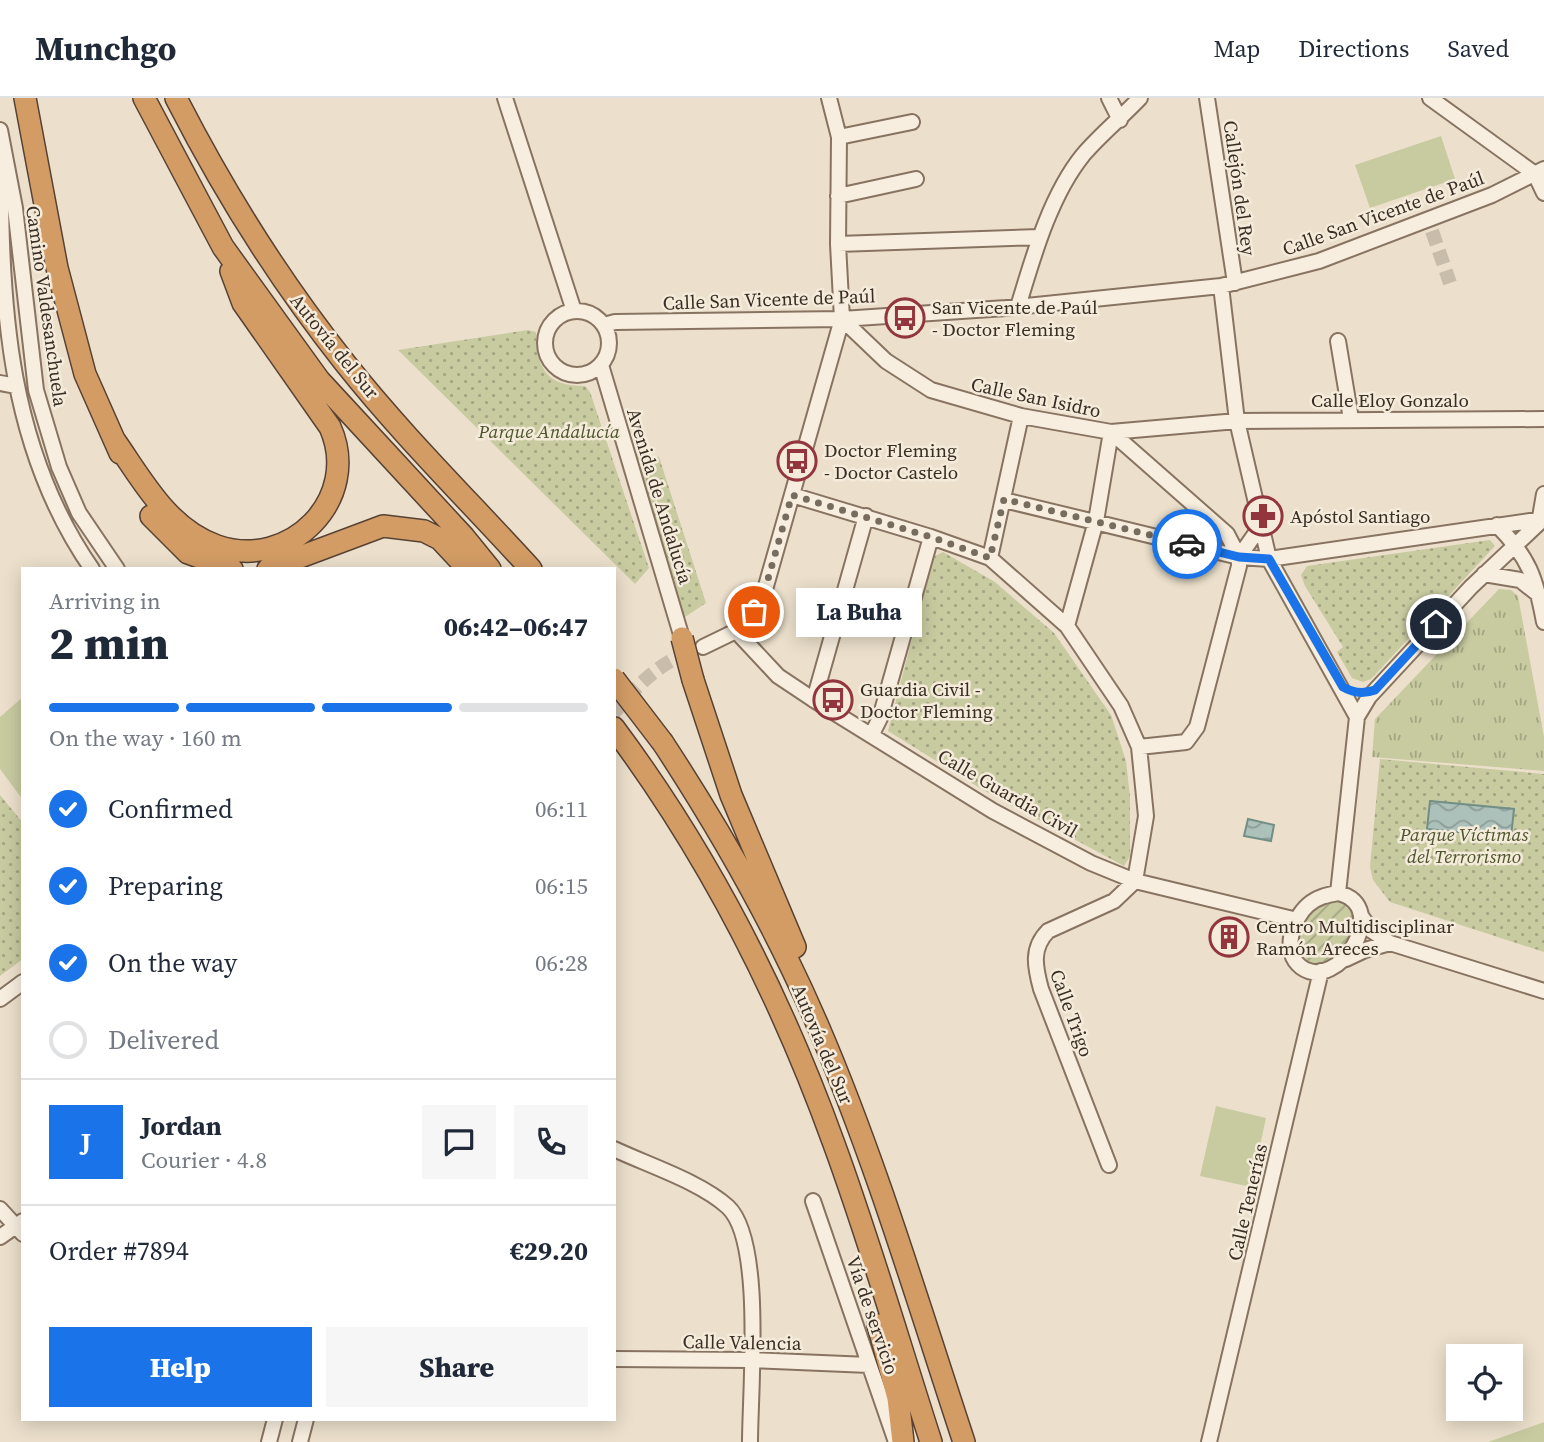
<!DOCTYPE html>
<html lang="en">
<head>
<meta charset="utf-8">
<style>
	body { margin:0; font-family:"Source Serif 4",serif; background:#f6f6f7; color:#1f2937; height:100vh; display:flex; flex-direction:column; font-size:26px; white-space:nowrap }
	* { box-sizing:border-box; margin:0 }
	p { font-size:23px; color:#747a83 }
	.icon { flex:none; width:38px; height:38px; fill:none; stroke:currentColor; stroke-width:2; stroke-linecap:round; stroke-linejoin:round }
	.map { position:relative; flex:1; overflow:hidden }
	.side { position:absolute; left:21px; top:469px; width:595px; height:854px; display:flex; flex-direction:column; background:#fff; border-radius:0px; box-shadow:0 4px 18px #0003 }
	.side>* { flex:none }
	.buttons { position:absolute; left:1446px; top:1246px; display:grid; gap:14px }
	.buttons a { display:grid; place-items:center; width:77px; height:77px; border-radius:0px; background:#fff; box-shadow:0 4px 18px #0003; font-size:35px }
	.pin { position:absolute; display:grid; place-items:center; width:60px; height:60px; color:#fff; margin:-30px; border:4px solid #fff; border-radius:50%; box-shadow:0 2px 7px #0007 }
	.courier { position:absolute; display:grid; place-items:center; width:70px; height:70px; margin:-35px; border:5px solid #1a73e8; border-radius:50%; background:#fff; color:#222; box-shadow:0 2px 9px #0007 }
	.bubble { position:absolute; height:49px; border-radius:0px; background:#fff; box-shadow:0 4px 18px #0003; font-size:23px; font-weight:800; line-height:49px; text-align:center }
	.headline em { font-style:normal; font-weight:800 }
	.headline div { display:flex; flex-direction:column-reverse }
	.headline { display:flex; align-items:center; justify-content:space-between; height:119px; padding:0 28px }
	h1 { font-size:46px; font-weight:800; line-height:52px }
	.bar { display:grid; grid-template-columns:repeat(4,1fr); gap:10px 7px; align-content:center; height:84px; padding:0 28px }
	.bar i { height:9px; border-radius:5px; background:#e0e1e3 }
	.bar .current { background:#1a73e8 }
	.bar p { grid-column:span 4 }
	.line { display:flex; align-items:center; gap:18px; padding:0 28px; border-top:2px solid #e0e1e3 }
	.line div { flex:1 }
	.round { display:grid; place-items:center; flex:none; width:74px; height:74px; border-radius:0px; background:#f6f6f7 }
	ol { padding:0 28px; list-style:none }
	li { display:flex; align-items:center; gap:21px; height:77px }
	li p { margin-inline-start:auto }
	li .icon { padding:7px; border-radius:50%; background:#1a73e8; color:#fff; stroke-width:4 }
	li:last-child { color:#747a83 }
	li i { width:38px; height:38px; border:4px solid #e0e1e3; border-radius:50% }
	.cta { display:flex; gap:14px; margin-top:auto; padding:14px 28px }
	.cta a { flex:1; height:80px; border-radius:0px; background:#1a73e8; color:#fff; font-size:28px; font-weight:800; line-height:80px; text-align:center }
	.cta a+a { background:#f6f6f7; color:#1f2937 }
	header { display:flex; align-items:center; gap:42px; box-sizing:border-box; height:98px; padding:0 35px; background:#fff; border-bottom:2px solid #e0e1e3 }
	header strong { font-size:33px }
	nav { display:flex; gap:38px; margin-inline-start:auto; font-size:24px }
	.map>svg:first-child { display:block }
	.grass { fill:url(#grass-tufts) }
	.park { fill:url(#park-dots) }
	.garden { fill:url(#garden-furrows) }
	.pitch { fill:#c8caa0 }
	.water { fill:url(#water-waves); stroke:#728f86; stroke-width:2 }
	.lines { fill:none; stroke-linecap:round; stroke-linejoin:round }
	.minor-tunnel { stroke:#c8bcaa; stroke-width:14; stroke-dasharray:14 7; stroke-linecap:butt }
	.minor-casing { stroke:#887361; stroke-width:18 }
	.highway-casing { stroke:#574234; stroke-width:24 }
	.minor { stroke:#f7eedf; stroke-width:14 }
	.highway { stroke:#d39c65; stroke-width:21 }
	.highway-bridge-casing { stroke:#574234; stroke-width:24; stroke-linecap:butt }
	.highway-bridge { stroke:#d39c65; stroke-width:21 }
	.done { stroke:#786c5e; stroke-width:7; stroke-dasharray:0 12.6 }
	.route { stroke:#1a73e8; stroke-width:9 }
	.labels { text-anchor:middle; dominant-baseline:central; stroke-width:5; stroke-linejoin:round; paint-order:stroke }
	.street-label { font-size:19px; fill:#3a2d23; stroke:#f4ebdb }
	.poi-label { font-size:19px; fill:#3a2d23; stroke:#f4ebdb; text-anchor:start }
	.park-label { font-size:19px; font-style:italic; fill:#4d552b; stroke:#f4ebdb }
</style>
</head>
<body>
<header>
<strong>Munchgo</strong>
<nav><a>Map</a><a>Directions</a><a>Saved</a></nav>
</header>
<div class="map">
<svg width="1544" height="1344" viewBox="0 0 1544 1344">
	<defs>
		<pattern id="grass-tufts" width="24" height="20" patternUnits="userSpaceOnUse" patternTransform="scale(1.75)"><rect width="24" height="20" fill="#c8caa0"/><path d="M3 7l-1-3M5 7V3M7 7l1-3M15 17l-1-3M17 17v-4M19 17l1-3" fill="none" stroke="#a3a482"/></pattern>
		<pattern id="park-dots" width="8" height="8" patternUnits="userSpaceOnUse" patternTransform="scale(1.75)"><rect width="8" height="8" fill="#c8caa0"/><path d="M2 2h.1M6 6h.1" fill="none" stroke="#a3a482" stroke-width="1.8" stroke-linecap="round"/></pattern>
		<pattern id="garden-furrows" width="10" height="10" patternUnits="userSpaceOnUse" patternTransform="scale(1.75)"><rect width="10" height="10" fill="#c8caa0"/><path d="M-1 1l2-2M0 10L10 0M9 11l2-2" fill="none" stroke="#a3a482"/></pattern>
		<pattern id="water-waves" width="16" height="10" patternUnits="userSpaceOnUse" patternTransform="scale(1.75)"><rect width="16" height="10" fill="#acc1ba"/><path d="M0 5q4-4 8 0t8 0" fill="none" stroke="#8d9d97"/></pattern>
	</defs>
	<rect width="100%" height="100%" fill="#ece0cc"/>
	<!-- grass -->
	<path class="grass" d="M1499 491 1511 492 1518 498 1544 639V673L1372 659 1375 621Z"/>
	<!-- park -->
	<path class="park" d="M528 232 536 234C537 271 546 288 585 288L590 294 649 470 635 486 398 252Z
		M629 354 659 359 706 505 682 521Z
		M1490 442 1495 448 1371 581 1363 584 1352 580 1337 554 1343 549 1305 488 1301 477 1307 468Z
		M943 454 995 484 1054 535 1111 617 1126 663 1130 698V758L1124 768 983 692 888 633 932 464 935 458Z
		M1380 661 1544 676V854L1390 804 1373 782 1370 769Z
		M0 697 23 725V861L0 878Z"/>
	<!-- garden -->
	<path class="garden" d="M1339 802 1353 815C1355 841 1338 868 1309 865L1299 853C1294 825 1314 807 1339 802Z"/>
	<!-- pitch -->
	<path class="pitch" d="M1441 38 1455 81 1370 110 1355 67Z
		M23 599V702L0 671V619Z
		M1216 1008 1266 1020 1251 1089 1200 1078Z
		M1544 1324V1344H1488Z"/>
	<!-- water -->
	<path class="water" d="M1430 703 1514 711 1511 739 1427 731Z
		M1248 721 1274 727 1271 743 1244 738Z"/>
	<g class="lines">
		<!-- minor-tunnel -->
		<path class="minor-tunnel" d="M1432 133 1450 185
			M614 615C641 584 656 567 694 552"/>
		<!-- minor casing -->
		<g class="minor-casing">
			<path id="minor" d="M505 0 574 213
				M1109 0 1120 22
				M1207 0 1235 185
				M1430 0 1535 76 1544 95
				M0 32 15 110 36 292 59 369 79 415 117 471
				M839 39 912 24
				M1 71C0 211 10 353 92 471
				M838 98 916 81
				M838 146 1039 139
				M1221 188 1237 323 1269 461 1357 619
				M1018 209C1033 159 1050 98 1083 57 1100 37 1122 19 1140 0
				M545 245a32 32 0 1 1 64 0a32 32 0 1 1-64 0Z
				M842 221 886 263 931 292 1021 318 1111 334 1227 436 1239 459V468L1197 629 1186 644 1139 649
				M604 227 615 224 842 221 1006 210 1221 188 1319 163 1492 97 1544 71
				M1338 243 1351 321
				M601 267 682 540
				M0 285 16 288
				M1111 334 1237 323 1544 321
				M792 397 931 439 990 460 1067 528 1121 608 1139 649 1146 718 1135 783 1114 803 1048 833C1031 850 1035 869 1041 891L1109 1067
				M1004 402 1239 459 1269 461 1544 421
				M1497 427C1529 460 1536 480 1544 524
				M1239 459 1260 429
				M990 460 1021 318
				M1484 476 1520 482 1539 497
				M1067 528 1096 423 1111 334
				M736 533 778 578 814 602 993 713 1091 765 1135 783 1297 822
				M703 549 736 533 762 502 842 221 838 146 839 39 829 0
				M814 602 866 418
				M872 636 880 620 931 439
				M1338 795 1357 619 1369 599 1471 489 1539 425 1544 396
				M1338 795C1393 808 1338 896 1301 869 1281 854 1293 820 1308 807 1317 799 1327 797 1338 795Z
				M1361 818 1372 833 1390 845 1544 893
				M1346 861 1365 852 1390 845
				M0 901 23 884
				M614 1051C648 1067 701 1084 728 1109 764 1143 750 1292 750 1344
				M813 1103 896 1344
				M0 1111 23 1136
				M0 1139 23 1123
				M614 1261 750 1262 869 1267
				M269 1344 275 1321
				M300 1344 306 1321
				M1209 1344 1321 873"/>
		</g>
		<!-- highway casing -->
		<g class="highway-casing">
			<path id="highway" d="M25 0 57 170 85 276 120 355
				M144 0 223 149 319 282 464 439 490 471
				M176 0C224 94 279 182 345 265 402 337 469 403 531 471
				M115 343C143 383 168 431 217 448 290 473 362 401 330 329L243 205 231 173
				M151 418 188 455 232 471
				M268 471 383 428 424 433 440 441 468 471
				M693 582 731 697 795 849
				M614 630C708 756 781 899 834 1046 870 1144 899 1245 931 1344
				M663 645C722 735 776 830 818 928 876 1063 918 1205 964 1344
				M878 1227 898 1300 903 1344"/>
		</g>
		<!-- minor -->
		<use href="#minor" class="minor"/>
		<!-- highway -->
		<use href="#highway" class="highway"/>
		<!-- highway-bridge casing -->
		<g class="highway-bridge-casing">
			<path id="highway-bridge" d="M682 540 693 582
				M614 581 663 645"/>
		</g>
		<!-- highway-bridge -->
		<use href="#highway-bridge" class="highway-bridge"/>
	</g>
	<g class="lines">
		<!-- done -->
		<path class="done" d="M754 514 762 502 792 397 931 439 990 460 1004 401 1187 446"/>
		<!-- route -->
		<path class="route" d="M1187 446 1239 459 1269 461 1343 589C1353 595 1364 596 1375 592L1436 526"/>
	</g>
	<!-- icons -->
	<defs>
		<g id="bus-ring" transform="scale(2.0125)"><circle r="9.5" fill="#f4ebdb" stroke="#93353c" stroke-width="1.5"/><path d="M-5-6H5V4H4V6H2V4H-2V6H-4V4H-5ZM-3.5-4V0h7V-4ZM-3.5 1.2v1.5H-2V1.2ZM2 1.2v1.5H3.5V1.2Z" fill="#93353c"/></g>
		<g id="pharmacy-ring" transform="scale(2.0125)"><circle r="9.5" fill="#f4ebdb" stroke="#93353c" stroke-width="1.5"/><path d="M-2-6h4v4h4v4h-4v4h-4v-4h-4v-4h4Z" fill="#93353c"/></g>
		<g id="building-ring" transform="scale(2.0125)"><circle r="9.5" fill="#f4ebdb" stroke="#93353c" stroke-width="1.5"/><path d="M-4-6H4V6H1V3H-1V6H-4ZM-2.5-4.3h1.7v1.8h-1.7ZM.8-4.3h1.7v1.8H.8ZM-2.5-1h1.7V.8h-1.7ZM.8-1h1.7V.8H.8Z" fill="#93353c"/></g>
	</defs>
	<g fill-rule="evenodd">
		<use href="#bus-ring" x="905" y="220"/>
		<use href="#bus-ring" x="797" y="363"/>
		<use href="#pharmacy-ring" x="1263" y="418"/>
		<use href="#bus-ring" x="833" y="602"/>
		<use href="#building-ring" x="1229" y="839"/>
	</g>
	<g class="labels">
		<!-- street labels -->
		<g class="street-label">
			<text transform="translate(1240 90) rotate(82)">Callejón del Rey</text>
			<text transform="translate(1383 115) rotate(-20)">Calle San Vicente de Paúl</text>
			<text transform="translate(769 201) rotate(-2)">Calle San Vicente de Paúl</text>
			<text transform="translate(47 208) rotate(82)">Camino Valdesanchuela</text>
			<text transform="translate(335 248) rotate(51)">Autovía del Sur</text>
			<text transform="translate(1036 299) rotate(12)">Calle San Isidro</text>
			<text x="1390" y="302">Calle Eloy Gonzalo</text>
			<text transform="translate(660 398) rotate(73)">Avenida de Andalucía</text>
			<text transform="translate(1008 695) rotate(30)">Calle Guardia Civil</text>
			<text transform="translate(1072 915) rotate(70)">Calle Trigo</text>
			<text transform="translate(823 946) rotate(67)">Autovía del Sur</text>
			<text transform="translate(1247 1104) rotate(-77)">Calle Tenerías</text>
			<text transform="translate(873 1217) rotate(71)">Vía de servicio</text>
			<text transform="translate(742 1244) rotate(1)">Calle Valencia</text>
		</g>
		<!-- poi labels -->
		<g class="poi-label">
			<text x="932" y="209">San Vicente de Paúl<tspan x="932" dy="22">- Doctor Fleming</tspan></text>
			<text x="824" y="352">Doctor Fleming<tspan x="824" dy="22">- Doctor Castelo</tspan></text>
			<text x="1290" y="418">Apóstol Santiago</text>
			<text x="860" y="591">Guardia Civil -<tspan x="860" dy="22">Doctor Fleming</tspan></text>
			<text x="1256" y="828">Centro Multidisciplinar<tspan x="1256" dy="22">Ramón Areces</tspan></text>
		</g>
		<!-- park labels -->
		<g class="park-label">
			<text x="549" y="333">Parque Andalucía</text>
			<text x="1464" y="736">Parque Víctimas<tspan x="1464" dy="22">del Terrorismo</tspan></text>
		</g>
	</g>
</svg>
<div class="buttons">
<a><svg class="icon" aria-label="locate" viewBox="0 0 24 24"><circle cx="12" cy="12" r="6"/><path d="M12 2v4M12 18v4M2 12h4M18 12h4"/></svg></a>
</div>
<div class="pin" style="left:754px;top:514px;background:#ea580c"><svg class="icon" aria-label="bag" viewBox="0 0 24 24"><path d="M5 8h14l-1 12H6zM9 8a3 3 0 0 1 6 0"/></svg></div>
<div class="pin" style="left:1436px;top:526px;background:#1f2937"><svg class="icon" aria-label="home" viewBox="0 0 24 24"><path d="M3 11l9-7 9 7M6 9v11h12V9"/></svg></div>
<div class="courier" style="left:1187px;top:446px"><svg class="icon" aria-label="car" viewBox="0 0 24 24"><path d="M5 17H2v-5l4-1 3-4h7l3 4 3 1v5h-3M9 17h6M6 11h13"/><circle cx="7" cy="17" r="2"/><circle cx="17" cy="17" r="2"/></svg></div>
<div class="bubble" style="left:796px;top:490px;width:126px">La Buha</div>
<section class="side">
<div class="headline"><div><h1>2 min</h1><p>Arriving in</p></div><em>06:42–06:47</em></div>
<div class="bar"><i class="current"></i><i class="current"></i><i class="current"></i><i></i><p>On the way · 160 m</p></div>
<ol>
<li><svg class="icon" aria-label="check" viewBox="0 0 24 24"><path d="M5 12l5 5 9-10"/></svg>Confirmed<p>06:11</p></li>
<li><svg class="icon" aria-label="check" viewBox="0 0 24 24"><path d="M5 12l5 5 9-10"/></svg>Preparing<p>06:15</p></li>
<li><svg class="icon" aria-label="check" viewBox="0 0 24 24"><path d="M5 12l5 5 9-10"/></svg>On the way<p>06:28</p></li>
<li><i></i>Delivered</li>
</ol>
<div class="line" style="height:126px"><b class="round" style="background:#1a73e8;color:#fff">J</b><div><b>Jordan</b><p>Courier · 4.8</p></div><a class="round"><svg class="icon" aria-label="chat" viewBox="0 0 24 24"><path d="M4 5h16v11H9l-5 4z"/></svg></a><a class="round"><svg class="icon" aria-label="phone" viewBox="0 0 24 24"><path d="M5 4h4l2 5-3 2q2 4 5 5l2-3 5 2v4C11 20 4 13 5 4z"/></svg></a></div>
<div class="line" style="height:91px"><div>Order #7894</div><b>€29.20</b></div>
<div class="cta"><a>Help</a><a>Share</a></div>
</section>
</div>
</body>
</html>
